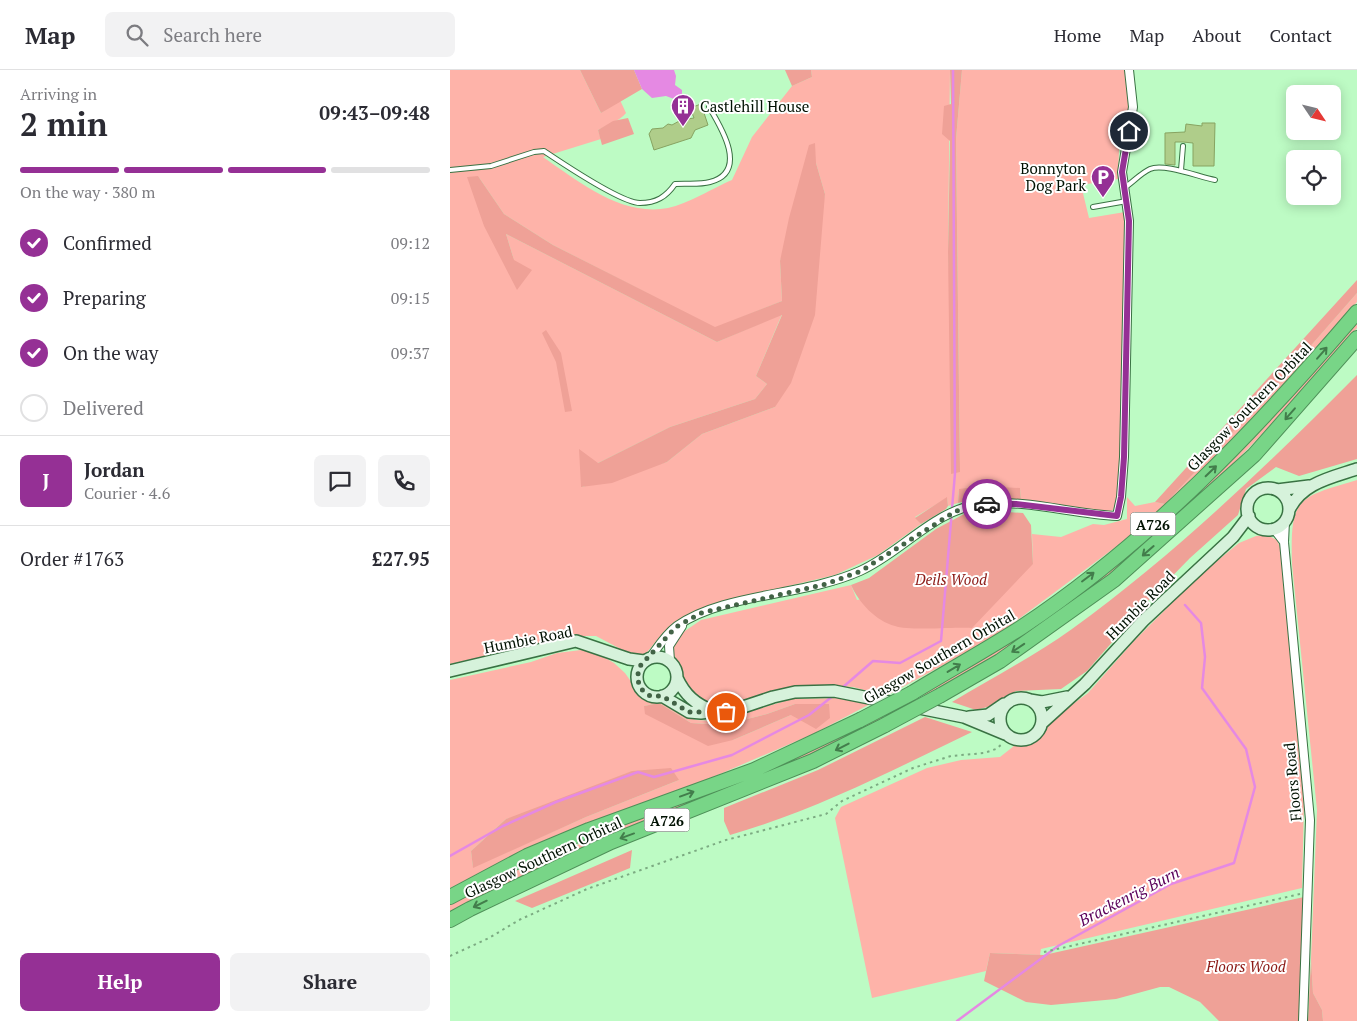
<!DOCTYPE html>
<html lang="en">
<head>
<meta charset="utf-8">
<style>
	body { margin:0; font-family:"PT Serif",serif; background:#f2f2f3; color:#2b2b33; height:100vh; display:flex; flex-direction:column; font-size:19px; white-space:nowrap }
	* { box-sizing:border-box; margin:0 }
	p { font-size:16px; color:#7c7c81 }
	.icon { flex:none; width:28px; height:28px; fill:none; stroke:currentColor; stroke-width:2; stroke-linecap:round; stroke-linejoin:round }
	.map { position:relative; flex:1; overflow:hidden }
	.drawer { display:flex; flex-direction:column; background:#fff; width:450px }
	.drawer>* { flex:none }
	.needle { width:32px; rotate:125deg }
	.controls { position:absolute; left:836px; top:15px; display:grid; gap:10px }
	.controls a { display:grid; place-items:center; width:55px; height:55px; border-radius:8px; background:#fff; box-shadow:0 2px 12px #0003; font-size:25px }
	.pin { position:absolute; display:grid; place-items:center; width:42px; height:42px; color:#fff; margin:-21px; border:2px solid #fff; border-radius:50%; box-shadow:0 1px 5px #0007 }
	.courier { position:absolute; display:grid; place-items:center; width:50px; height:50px; margin:-25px; border:4px solid #953095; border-radius:50%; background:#fff; color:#222; box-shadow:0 1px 6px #0007 }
	.overview em { font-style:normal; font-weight:700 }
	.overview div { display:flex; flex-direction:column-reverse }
	.overview { display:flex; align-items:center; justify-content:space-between; height:85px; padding:0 20px }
	h1 { font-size:32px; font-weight:700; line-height:38px }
	.bar { display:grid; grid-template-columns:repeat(4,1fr); gap:8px 5px; align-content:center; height:60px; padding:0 20px }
	.bar i { height:6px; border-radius:4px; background:#e1e1e2 }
	.bar .on { background:#953095 }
	.bar p { grid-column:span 4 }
	.line { display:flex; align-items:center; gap:12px; padding:0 20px; border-top:1px solid #e1e1e2 }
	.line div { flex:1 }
	.round { display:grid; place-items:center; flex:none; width:52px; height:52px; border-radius:8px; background:#f2f2f3 }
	ol { padding:0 20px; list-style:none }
	li { display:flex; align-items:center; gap:15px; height:55px }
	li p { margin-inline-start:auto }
	li .icon { padding:5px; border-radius:50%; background:#953095; color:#fff; stroke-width:4 }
	li:last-child { color:#7c7c81 }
	li i { width:28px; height:28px; border:2px solid #e1e1e2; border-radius:50% }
	.button { display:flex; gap:10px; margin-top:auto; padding:10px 20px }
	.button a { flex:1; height:58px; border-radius:8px; background:#953095; color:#fff; font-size:20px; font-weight:700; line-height:58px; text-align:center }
	.button a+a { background:#f2f2f3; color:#2b2b33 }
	header { display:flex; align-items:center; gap:30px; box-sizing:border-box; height:70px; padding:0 25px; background:#fff; border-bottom:1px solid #e1e1e2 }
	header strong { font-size:24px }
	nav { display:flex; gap:28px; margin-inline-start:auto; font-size:18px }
	.search { width:350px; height:45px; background:#f2f2f3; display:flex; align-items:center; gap:12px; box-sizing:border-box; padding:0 18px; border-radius:8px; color:#7c7c81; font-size:19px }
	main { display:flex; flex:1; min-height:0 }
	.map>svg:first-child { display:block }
	.green { fill:#feb3a9; fill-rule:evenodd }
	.forest { fill:#efa197 }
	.water { fill:#e589e3 }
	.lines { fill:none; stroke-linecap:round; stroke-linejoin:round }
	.stream { stroke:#e589e3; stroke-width:2.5 }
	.building { fill:#afcd8a; stroke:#87a361 }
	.lane-casing { stroke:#397243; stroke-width:6 }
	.street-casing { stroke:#397243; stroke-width:10 }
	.secondary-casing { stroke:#397243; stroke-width:14 }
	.highway-casing { stroke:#4e9058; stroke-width:16 }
	.path { stroke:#7cab82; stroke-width:2; stroke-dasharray:2.5 4; stroke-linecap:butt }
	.lane { stroke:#fff; stroke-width:4 }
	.street { stroke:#fff; stroke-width:8 }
	.secondary { stroke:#d6f2db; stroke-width:11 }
	.highway { stroke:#78d587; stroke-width:14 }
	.highway-bridge-casing { stroke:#4e9058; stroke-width:16; stroke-linecap:butt }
	.highway-bridge { stroke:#78d587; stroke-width:14 }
	.oneway { stroke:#427d4b }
	.done { stroke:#426346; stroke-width:5; stroke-dasharray:0 9 }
	.route { stroke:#953095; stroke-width:6 }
	.labels { text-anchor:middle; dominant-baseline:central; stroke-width:4; stroke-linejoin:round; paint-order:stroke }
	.shield { fill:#fff; stroke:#4c584e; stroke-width:1 }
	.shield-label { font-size:14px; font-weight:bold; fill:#001102 }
	.poi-label { font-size:15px; fill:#001102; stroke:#fff; text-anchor:start }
	.street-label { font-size:15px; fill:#001102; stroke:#fff }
	.park-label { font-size:15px; font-style:italic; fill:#8c1a16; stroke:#fff }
	.water-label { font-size:16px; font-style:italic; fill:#5a015a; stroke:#fff }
</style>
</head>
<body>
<header>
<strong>Map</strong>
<div class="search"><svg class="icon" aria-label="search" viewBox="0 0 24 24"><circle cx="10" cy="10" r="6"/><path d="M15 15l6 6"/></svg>Search here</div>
<nav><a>Home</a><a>Map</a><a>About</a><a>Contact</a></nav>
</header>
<main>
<section class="drawer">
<div class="overview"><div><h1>2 min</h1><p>Arriving in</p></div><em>09:43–09:48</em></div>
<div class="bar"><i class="on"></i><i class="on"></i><i class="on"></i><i></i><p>On the way · 380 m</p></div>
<ol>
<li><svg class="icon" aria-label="check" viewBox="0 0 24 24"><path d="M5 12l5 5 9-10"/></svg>Confirmed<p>09:12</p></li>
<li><svg class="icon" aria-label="check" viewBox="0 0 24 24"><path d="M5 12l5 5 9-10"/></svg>Preparing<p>09:15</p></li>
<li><svg class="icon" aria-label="check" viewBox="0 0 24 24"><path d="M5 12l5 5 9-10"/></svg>On the way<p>09:37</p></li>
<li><i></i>Delivered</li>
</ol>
<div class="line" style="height:90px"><b class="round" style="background:#953095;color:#fff">J</b><div><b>Jordan</b><p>Courier · 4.6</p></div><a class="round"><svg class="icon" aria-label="chat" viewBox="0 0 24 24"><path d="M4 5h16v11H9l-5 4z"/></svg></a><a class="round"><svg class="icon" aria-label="phone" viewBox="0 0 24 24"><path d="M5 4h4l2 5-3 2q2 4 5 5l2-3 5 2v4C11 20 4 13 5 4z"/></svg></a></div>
<div class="line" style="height:65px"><div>Order #1763</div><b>£27.95</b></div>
<div class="button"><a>Help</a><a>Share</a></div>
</section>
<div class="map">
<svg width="907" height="951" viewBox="0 0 907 951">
	<rect width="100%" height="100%" fill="#bdfbc4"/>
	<!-- green -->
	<path class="green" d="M0 0H130L151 43 170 30 176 43C170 51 157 55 148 60L151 69 93 87C129 112 172 147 218 138 238 134 263 118 282 110L302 67 342 16 362 7 361 0H500L498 182 510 401 506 69 512 0H675L680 36 669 80 668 109 631 115 639 148 675 142 672 381 667 430 663 440 656 443 579 433 571 430 570 418 509 419 508 433 498 436 497 428 465 447 471 454 428 485 385 505 283 529 238 545 213 563 194 586 182 585 146 566H128L0 594ZM366 93 375 124 325 337 252 364 217 392 132 417 148 393 220 357 305 329 317 314 306 306 332 244 267 272 56 164 64 190 28 106 54 144 103 175 265 258 332 231 330 191Z
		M907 223V232L845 306 732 424 667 476 543 568 436 626 403 617 382 616 270 638C238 629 232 609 222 579L232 563 251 550 401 515 407 530 583 494 582 464 611 467 643 454 654 455 677 449V427L685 436 705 432 715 434 822 320Z
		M907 252V258C835 343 759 423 673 495 613 545 545 587 478 626L473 624C551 580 626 531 694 473 772 406 841 330 907 252Z
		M907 410V951H873L872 940 863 923 861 889 867 740 842 494C840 427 847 428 907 410Z
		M817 465 827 470 832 482 854 732 852 818 591 879 590 885 540 883 536 901 422 928 385 748 391 737 477 698 511 690 550 687 564 676H574L585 671 600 651 638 623 684 571 750 505 789 473 806 466Z
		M131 580 149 584 164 593 175 603 192 627 200 631 212 633 246 650 267 651 342 629 390 628 422 633 363 664 256 710 127 760 0 818V610L81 592 107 583ZM209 633 241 653 274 655 317 644 345 634H379L341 645 283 670 194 636ZM229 710 136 747 23 797 21 781 56 749Z
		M431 646 436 649C293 720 140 767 0 844V833L42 811Z"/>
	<!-- forest -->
	<path class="forest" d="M130 0H184L192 19 151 43Z
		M335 0H361L362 7 342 16Z
		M500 0H512L506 69 510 402 501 404 498 182 500 71 492 64 494 36 501 34Z
		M178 48 184 64 152 75 148 60 163 51Z
		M365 73 366 93 375 124 365 245 341 313 325 337 252 364 217 392 162 413 131 417 129 379 148 393 220 357 305 329 317 314 306 306 332 245 267 272 56 164 64 190 82 200 67 220 34 156 17 107 28 106 54 144 103 175 265 257 332 231 330 191 339 148 359 75Z
		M907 210V223L822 320 715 434 705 432Z
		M96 260 111 283 122 341 115 342 106 292 92 263Z
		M907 305V389L849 406 826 397 796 419 788 445 740 488 698 531 637 601 611 619 566 621 541 636 526 640 502 632C542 608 584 586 622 559 722 487 820 393 907 305Z
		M532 416 570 418 571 430 530 428 508 433 509 419Z
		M497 427 498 436 496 439 471 454 465 448Z
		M540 441 573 443 581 455 583 494 522 558C505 557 458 561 445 556 426 551 409 533 401 515L419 508 486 459 516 443Z
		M209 633 241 653 274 655 317 644 345 634H379L380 648 366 659 341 645 283 670 258 676 195 644 194 636Z
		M475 647 522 662C443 700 364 741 280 765L274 751V738L368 700Z
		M221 698 229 710 136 747 23 798 21 781 56 749 182 701Z
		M182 780 180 798 82 838 65 831Z
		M854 827 850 951H769L750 932 719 917H710L666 929 601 935 576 932 534 911 540 883 594 885Z
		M861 889 863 923 872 940 873 951H858Z"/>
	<!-- water -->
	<path class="water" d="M184 0H224L226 6 225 15 232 20V26L224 29 216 26 202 28 192 19Z"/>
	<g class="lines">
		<!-- stream -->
		<path class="stream" d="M392 618 423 591 450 593 491 571 505 403 503 0
			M0 786 53 756 106 732 188 702 204 707 282 685 359 645 384 625
			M507 951 608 876 721 814 784 793 805 717 796 679 752 618 755 587 751 553 735 535"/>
	</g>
	<!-- building -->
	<path class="building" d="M251 34 258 55 245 60 241 68 204 80 199 64 202 59 213 58 218 54 222 55 231 50 244 48 240 38Z
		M752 53H765L764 96H743V73L733 72H725V95L715 94V63L735 62 736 54 752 56Z"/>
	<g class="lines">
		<!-- lane casing -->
		<g class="lane-casing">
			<path id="lane" d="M0 100 41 96 84 82 94 81C112 93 171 133 190 133 206 133 216 127 225 114 236 113 249 115 260 112 299 102 271 57 259 37
				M731 100 733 76
				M674 118C682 113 691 103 700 99 714 93 749 107 765 110
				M643 137 677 131"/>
		</g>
		<!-- street casing -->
		<g class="street-casing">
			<path id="street" d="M835 451 834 472 860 750 853 951
				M824 459 834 472
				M200 588C208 577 215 565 227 556 273 523 355 526 410 501 451 483 485 439 531 434 576 429 622 444 667 446L671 427 674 387 679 151 672 102 683 37 679 0
				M220 591 219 576 232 556"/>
		</g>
		<!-- secondary casing -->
		<g class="secondary-casing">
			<path id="secondary" d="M797 439a21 21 0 1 1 42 0a21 21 0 1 1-42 0Z
				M827 420 859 416
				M839 440C852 413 880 408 907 399
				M187 607a20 20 0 1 1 40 0a20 20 0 1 1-40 0Z
				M0 601 126 571 179 589 194 591
				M227 608C235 625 245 634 263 641
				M212 626 239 642 251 643 287 639 323 627 345 622 384 621 514 647 555 664
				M550 649a21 21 0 1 1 42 0a21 21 0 1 1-42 0Z
				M580 630 592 632 617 627
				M519 647 538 645 554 634
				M592 653 635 614 693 551 783 467 799 446"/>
		</g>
		<!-- highway casing -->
		<g class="highway-casing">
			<path id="highway" d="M462 623C498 601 536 580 572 557 700 472 808 358 907 242
				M491 625 550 591 664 510 804 385 907 268
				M0 827 77 786 139 760 304 700 410 650
				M0 850 20 839 161 772 363 691 435 655"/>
		</g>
		<!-- path -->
		<path class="path" d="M594 882 850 824
			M0 886 39 868 69 850 137 819 276 770 376 744 392 731 463 698 501 686 534 683 546 679 552 674"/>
		<!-- lane -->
		<use href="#lane" class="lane"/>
		<!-- street -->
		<use href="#street" class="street"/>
		<!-- secondary -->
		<use href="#secondary" class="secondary"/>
		<!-- highway -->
		<use href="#highway" class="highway"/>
		<!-- highway-bridge casing -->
		<g class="highway-bridge-casing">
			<path id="highway-bridge" d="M410 650 462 623
				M435 655 491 625"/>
		</g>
		<!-- highway-bridge -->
		<use href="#highway-bridge" class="highway-bridge"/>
	</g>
	<!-- one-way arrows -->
	<defs><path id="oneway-shaft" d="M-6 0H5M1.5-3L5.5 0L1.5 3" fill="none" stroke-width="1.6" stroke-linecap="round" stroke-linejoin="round" transform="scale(1.25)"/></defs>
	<g class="oneway">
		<use href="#oneway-shaft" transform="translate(872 283) rotate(-49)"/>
		<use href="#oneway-shaft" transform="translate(840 344) rotate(131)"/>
		<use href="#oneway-shaft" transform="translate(761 401) rotate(-44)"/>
		<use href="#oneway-shaft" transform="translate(698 481) rotate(139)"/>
		<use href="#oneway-shaft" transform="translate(638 507) rotate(-37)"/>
		<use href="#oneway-shaft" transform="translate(568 578) rotate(146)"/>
		<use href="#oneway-shaft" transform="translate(504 598) rotate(-31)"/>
		<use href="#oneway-shaft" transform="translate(392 677) rotate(153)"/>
		<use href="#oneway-shaft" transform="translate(237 724) rotate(-20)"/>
		<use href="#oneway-shaft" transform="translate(177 766) rotate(160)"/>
		<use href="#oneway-shaft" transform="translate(30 834) rotate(154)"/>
	</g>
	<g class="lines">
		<!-- done -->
		<path class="done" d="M276 642H239L212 626H200L191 619 187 608 190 596 226 557 251 543 376 514 411 501 506 441 537 434"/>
		<!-- route -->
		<path class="route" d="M537 434H566L667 446 671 427 674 387 679 151 672 102 679 61"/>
	</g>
	<!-- icons -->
	<defs>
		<g id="building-pin" transform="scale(1.25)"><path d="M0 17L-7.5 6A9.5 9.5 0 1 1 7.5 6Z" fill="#953095" stroke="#fff"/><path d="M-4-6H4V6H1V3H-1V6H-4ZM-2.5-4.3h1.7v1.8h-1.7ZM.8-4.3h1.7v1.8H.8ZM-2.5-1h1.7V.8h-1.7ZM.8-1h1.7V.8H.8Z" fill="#fff"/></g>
		<g id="parking-pin" transform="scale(1.25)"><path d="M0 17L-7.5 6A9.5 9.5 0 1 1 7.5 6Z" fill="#953095" stroke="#fff"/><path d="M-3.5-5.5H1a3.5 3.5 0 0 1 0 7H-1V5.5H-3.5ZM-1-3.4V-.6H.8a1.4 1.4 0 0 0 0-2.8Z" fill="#fff"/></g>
	</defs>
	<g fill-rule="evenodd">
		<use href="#building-pin" x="233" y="36"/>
		<use href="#parking-pin" x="653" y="107"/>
	</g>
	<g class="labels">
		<!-- shield labels -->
		<g class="shield">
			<rect x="680.5" y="442.5" width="45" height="23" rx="4"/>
			<rect x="194.5" y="738.5" width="45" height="23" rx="4"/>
		</g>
		<g class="shield-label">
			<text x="703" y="454">A726</text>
			<text x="217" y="750">A726</text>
		</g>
		<!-- poi labels -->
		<g class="poi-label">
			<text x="250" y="36">Castlehill House</text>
			<text x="636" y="98" text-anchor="end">Bonnyton<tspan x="636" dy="17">Dog Park</tspan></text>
		</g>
		<!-- street labels -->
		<g class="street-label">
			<text transform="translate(799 336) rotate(-46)">Glasgow Southern Orbital</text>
			<text transform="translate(690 535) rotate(-45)">Humbie Road</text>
			<text transform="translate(78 569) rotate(-11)">Humbie Road</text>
			<text transform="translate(489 586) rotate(-30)">Glasgow Southern Orbital</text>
			<text transform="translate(842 712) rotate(-95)">Floors Road</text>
			<text transform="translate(93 787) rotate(-25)">Glasgow Southern Orbital</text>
		</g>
		<!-- park labels -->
		<g class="park-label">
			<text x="501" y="509">Deils Wood</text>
			<text x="796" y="896">Floors Wood</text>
		</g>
		<!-- water labels -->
		<g class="water-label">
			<text transform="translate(679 826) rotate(-27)">Brackenrig Burn</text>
		</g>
	</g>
</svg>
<div class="controls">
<a><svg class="needle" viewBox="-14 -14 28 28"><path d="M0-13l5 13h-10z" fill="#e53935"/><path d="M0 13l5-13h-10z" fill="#7c7c81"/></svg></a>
<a><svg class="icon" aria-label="locate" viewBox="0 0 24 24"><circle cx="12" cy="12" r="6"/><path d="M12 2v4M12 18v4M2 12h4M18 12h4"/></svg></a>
</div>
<div class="pin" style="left:276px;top:642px;background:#ea580c"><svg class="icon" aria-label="bag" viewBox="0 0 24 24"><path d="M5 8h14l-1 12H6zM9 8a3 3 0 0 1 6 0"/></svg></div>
<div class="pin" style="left:679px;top:61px;background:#1f2937"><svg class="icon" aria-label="home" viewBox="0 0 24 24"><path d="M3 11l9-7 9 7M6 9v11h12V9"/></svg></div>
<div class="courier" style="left:537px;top:434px"><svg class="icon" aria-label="car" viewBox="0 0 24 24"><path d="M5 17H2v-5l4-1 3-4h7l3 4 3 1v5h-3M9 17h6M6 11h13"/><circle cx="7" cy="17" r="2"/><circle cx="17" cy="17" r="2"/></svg></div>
</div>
</main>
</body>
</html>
